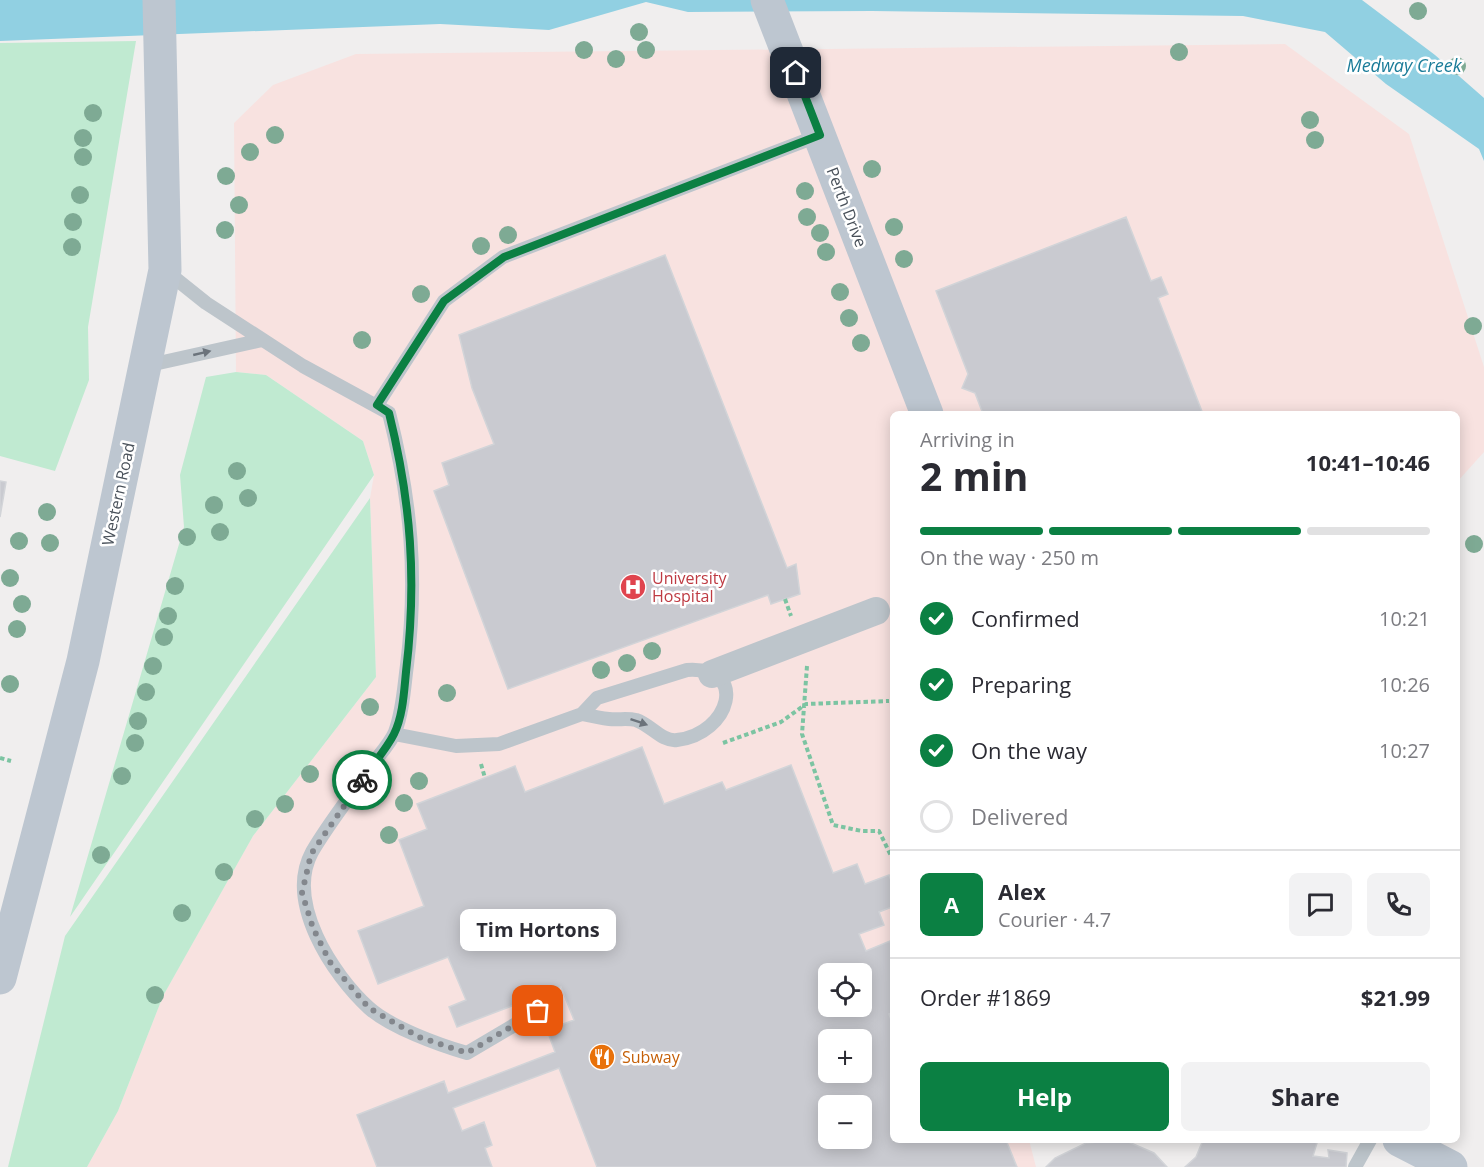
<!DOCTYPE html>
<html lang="en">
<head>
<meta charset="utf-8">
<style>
	body { margin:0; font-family:"Open Sans",sans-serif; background:#f2f2f3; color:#2b2b33; height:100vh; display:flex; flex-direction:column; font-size:22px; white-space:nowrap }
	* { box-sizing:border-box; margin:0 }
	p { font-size:20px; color:#7c7c81 }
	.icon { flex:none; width:33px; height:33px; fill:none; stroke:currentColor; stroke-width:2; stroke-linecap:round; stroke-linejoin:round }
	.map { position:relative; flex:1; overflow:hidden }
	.details { position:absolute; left:890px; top:411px; width:570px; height:732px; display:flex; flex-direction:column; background:#fff; border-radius:9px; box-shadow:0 3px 15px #0003 }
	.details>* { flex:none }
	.controls { position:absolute; left:818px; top:963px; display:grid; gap:12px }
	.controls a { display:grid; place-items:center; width:54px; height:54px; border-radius:9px; background:#fff; box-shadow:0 3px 15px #0003; font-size:30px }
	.pin { position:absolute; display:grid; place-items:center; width:51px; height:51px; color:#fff; margin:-26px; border-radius:12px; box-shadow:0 3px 9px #0006 }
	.courier { position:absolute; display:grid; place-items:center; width:60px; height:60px; margin:-30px; border:4px solid #0b8043; border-radius:50%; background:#fff; color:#222; box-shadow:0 2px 8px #0007 }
	.bubble { position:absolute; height:42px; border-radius:9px; background:#fff; box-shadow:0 3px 15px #0003; font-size:20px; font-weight:700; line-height:42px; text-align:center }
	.head em { font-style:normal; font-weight:700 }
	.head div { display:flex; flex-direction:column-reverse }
	.head { display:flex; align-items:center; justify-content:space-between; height:102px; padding:0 30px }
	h1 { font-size:39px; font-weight:700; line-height:45px }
	.bar { display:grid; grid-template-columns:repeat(4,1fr); gap:9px 6px; align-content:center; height:72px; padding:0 30px }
	.bar i { height:8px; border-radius:4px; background:#e1e1e2 }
	.bar .on { background:#0b8043 }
	.bar p { grid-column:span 4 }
	.line { display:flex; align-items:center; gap:15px; padding:0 30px; border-top:2px solid #e1e1e2 }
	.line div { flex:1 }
	.round { display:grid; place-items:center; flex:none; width:63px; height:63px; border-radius:9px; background:#f2f2f3 }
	ol { padding:0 30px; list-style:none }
	li { display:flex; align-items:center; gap:18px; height:66px }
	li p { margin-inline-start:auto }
	li .icon { padding:6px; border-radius:50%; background:#0b8043; color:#fff; stroke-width:4 }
	li:last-child { color:#7c7c81 }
	li i { width:33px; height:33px; border:3px solid #e1e1e2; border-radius:50% }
	.action { display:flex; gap:12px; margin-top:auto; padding:12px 30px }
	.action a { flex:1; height:69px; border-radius:9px; background:#0b8043; color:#fff; font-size:24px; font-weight:700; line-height:69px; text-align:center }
	.action a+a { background:#f2f2f3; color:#2b2b33 }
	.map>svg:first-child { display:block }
	.medical { fill:#f8e2e0; fill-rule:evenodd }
	.green { fill:#c0ead1 }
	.water { fill:#91d0e2 }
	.building { fill:#c9cad0; stroke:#d2d4d8; stroke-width:1.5; fill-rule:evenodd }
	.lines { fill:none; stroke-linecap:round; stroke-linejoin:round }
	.path { stroke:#7cc4a2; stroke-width:4; stroke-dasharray:4.5 3; stroke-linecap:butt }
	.lane { stroke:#bdc5cb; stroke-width:14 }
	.street { stroke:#bdc5cb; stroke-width:28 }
	.secondary { stroke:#bdc6d0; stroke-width:33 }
	.tree { fill:#7eaa94 }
	.oneway { fill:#6b737b }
	.done { stroke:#83878d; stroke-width:6; stroke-dasharray:0 10.8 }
	.route { stroke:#0b8043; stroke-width:8 }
	.labels { text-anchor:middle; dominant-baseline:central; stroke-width:5; stroke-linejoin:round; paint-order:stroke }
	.street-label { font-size:16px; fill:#485059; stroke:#fff }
	.health-label { font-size:16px; fill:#be3a42; stroke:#fff; text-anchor:start }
	.food-label { font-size:16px; fill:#c56008; stroke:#fff; text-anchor:start }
	.water-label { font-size:18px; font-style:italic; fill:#1b7c99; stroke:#fff }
</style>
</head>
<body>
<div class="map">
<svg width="1484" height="1167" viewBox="0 0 1484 1167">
	<rect width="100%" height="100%" fill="#f0eeee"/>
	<!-- medical -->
	<path class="medical" d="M1285 44 1409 134 1484 367V452L1457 482 1456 414H892V1140H1029L1036 1167H87L118 1111 163 996 253 836 376 677 370 498 374 475 363 441 266 375 236 372 234 123 273 85 356 54ZM828 974H861V1006H828ZM828 1040H861V1072H828ZM828 1106H861V1138H828Z"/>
	<!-- green -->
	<path class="green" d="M136 41 88 327 89 380 55 471 0 456V43Z
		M236 372 266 375 363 441 374 475 70 917 184 527 180 475 206 377Z
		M370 498 376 677 253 836 163 996 118 1111 87 1167H8L65 936Z"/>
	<!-- water -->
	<path class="water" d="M0 0H1362L1435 55 1484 98V161L1479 149 1386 84 1325 32 1243 16 872 11 688 12 646 2 549 30 440 24 0 41Z"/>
	<!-- building -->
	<path class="building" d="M1126 217 1151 281 1161 277 1168 294 1158 298 1203 414H983L975 393 962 388 968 374 936 291Z
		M665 255 787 568 796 564 800 594 771 604 768 595 508 689 434 491 449 485 442 463 494 444 472 388 459 335Z
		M0 481 6 482 0 517Z
		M642 747 664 804 722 782 726 790 791 765 833 873 857 864 865 884 889 875 892 883V907L879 912 884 925 859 934 866 951 890 941 892 949V1013L889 1014 892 1023V1140H1006L1017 1167H597L559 1068 453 1108 462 1131 484 1122 492 1145 485 1148 492 1167H377L357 1115 444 1081 448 1093 555 1052 547 1030 574 1020 561 987 457 1027 449 1007 466 1000 448 957 378 984 358 931 424 906 399 840 427 829 417 804 515 766 525 792ZM828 974H861V1006H828ZM828 1040H861V1072H828ZM828 1106H861V1138H828Z
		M1124 1140 1154 1153 1167 1167H1046L1055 1158 1086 1143Z
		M1203 1140H1307L1317 1143 1313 1156 1329 1158 1328 1150 1347 1153 1346 1167H1185L1196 1157Z"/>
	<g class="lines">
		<!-- path -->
		<path class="path" d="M785 599 791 616
			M807 666 802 734 833 825 862 831H879L892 858
			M723 743 781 722 806 704 889 701
			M0 758 11 761
			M481 764 485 778"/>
		<!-- lane -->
		<path class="lane" d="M166 271 206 303 303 366 389 413C411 500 418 576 407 665 404 687 403 711 395 732 391 742 381 753 374 762 354 792 330 821 312 852 285 902 332 974 369 1008 390 1027 439 1045 467 1053L538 1011
			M145 366 262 340
			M377 405 444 301 503 257 820 135
			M394 734 456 746 499 744 582 714 597 698 687 670C750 666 730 734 677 740 662 742 651 725 636 720 627 718 619 720 609 719 600 718 591 716 582 714
			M1355 1167 1370 1140"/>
		<!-- street -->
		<path class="street" d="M712 674 876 611"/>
		<!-- secondary -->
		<path class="secondary" d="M767 0 927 414
			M0 978 83 661 165 270 159 0
			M1399 1140 1451 1167"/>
	</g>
	<!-- trees -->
	<g class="tree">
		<circle cx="1418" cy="11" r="9"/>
		<circle cx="639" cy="32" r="9"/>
		<circle cx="584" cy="50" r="9"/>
		<circle cx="646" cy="50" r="9"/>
		<circle cx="1179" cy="52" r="9"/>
		<circle cx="616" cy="59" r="9"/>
		<circle cx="1457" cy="66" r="9"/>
		<circle cx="93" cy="113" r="9"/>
		<circle cx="1310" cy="120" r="9"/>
		<circle cx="275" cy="135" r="9"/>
		<circle cx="83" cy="138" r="9"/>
		<circle cx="1315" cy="140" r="9"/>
		<circle cx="250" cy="152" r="9"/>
		<circle cx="83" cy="157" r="9"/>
		<circle cx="872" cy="169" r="9"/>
		<circle cx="226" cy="176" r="9"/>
		<circle cx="805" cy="191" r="9"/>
		<circle cx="80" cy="195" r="9"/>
		<circle cx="239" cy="205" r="9"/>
		<circle cx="807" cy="217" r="9"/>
		<circle cx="73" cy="222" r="9"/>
		<circle cx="894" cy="227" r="9"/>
		<circle cx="225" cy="230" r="9"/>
		<circle cx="820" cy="233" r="9"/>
		<circle cx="508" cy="235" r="9"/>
		<circle cx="481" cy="246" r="9"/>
		<circle cx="72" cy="247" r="9"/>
		<circle cx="826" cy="252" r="9"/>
		<circle cx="904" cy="259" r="9"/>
		<circle cx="840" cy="292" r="9"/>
		<circle cx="421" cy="294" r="9"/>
		<circle cx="849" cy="318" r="9"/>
		<circle cx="1473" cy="326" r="9"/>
		<circle cx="362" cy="340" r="9"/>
		<circle cx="861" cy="343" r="9"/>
		<circle cx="237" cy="471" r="9"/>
		<circle cx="248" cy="498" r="9"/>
		<circle cx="214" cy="505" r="9"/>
		<circle cx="47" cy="512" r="9"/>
		<circle cx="220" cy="532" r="9"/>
		<circle cx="187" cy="537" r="9"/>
		<circle cx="19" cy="541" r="9"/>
		<circle cx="50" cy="543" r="9"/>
		<circle cx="1474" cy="544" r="9"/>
		<circle cx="10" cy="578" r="9"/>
		<circle cx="175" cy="586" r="9"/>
		<circle cx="22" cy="604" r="9"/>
		<circle cx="168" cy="616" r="9"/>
		<circle cx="17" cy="629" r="9"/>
		<circle cx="164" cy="637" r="9"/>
		<circle cx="652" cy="651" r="9"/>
		<circle cx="627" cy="663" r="9"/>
		<circle cx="153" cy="666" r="9"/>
		<circle cx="601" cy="670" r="9"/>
		<circle cx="10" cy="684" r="9"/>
		<circle cx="146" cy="692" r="9"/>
		<circle cx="447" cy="693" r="9"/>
		<circle cx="370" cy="707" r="9"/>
		<circle cx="138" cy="721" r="9"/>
		<circle cx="135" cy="743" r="9"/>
		<circle cx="310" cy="774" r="9"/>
		<circle cx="122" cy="776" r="9"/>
		<circle cx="419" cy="781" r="9"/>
		<circle cx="404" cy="803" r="9"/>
		<circle cx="285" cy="804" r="9"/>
		<circle cx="255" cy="819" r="9"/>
		<circle cx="389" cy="835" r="9"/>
		<circle cx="101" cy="855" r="9"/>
		<circle cx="224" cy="872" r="9"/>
		<circle cx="182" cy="913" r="9"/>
		<circle cx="155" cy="995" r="9"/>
	</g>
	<!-- one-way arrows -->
	<defs><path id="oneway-solid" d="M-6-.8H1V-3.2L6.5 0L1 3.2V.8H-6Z" transform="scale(1.5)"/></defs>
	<g class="oneway">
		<use href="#oneway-solid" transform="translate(202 353) rotate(-13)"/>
		<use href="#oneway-solid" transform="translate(639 722) rotate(19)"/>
	</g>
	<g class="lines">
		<!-- done -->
		<path class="done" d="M362 780 311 854 302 893 313 928 330 962 369 1008 419 1037 467 1053 538 1011"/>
		<!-- route -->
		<path class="route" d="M362 780C372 765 386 750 394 734 403 716 404 692 406 672 417 580 411 502 389 413L377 405 444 301 504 257 820 135 796 73"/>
	</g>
	<!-- icons -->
	<defs>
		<g id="hospital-disc" transform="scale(1.35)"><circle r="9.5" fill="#e0444e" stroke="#fff"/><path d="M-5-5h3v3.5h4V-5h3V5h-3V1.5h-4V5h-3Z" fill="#fff"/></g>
		<g id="restaurant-disc" transform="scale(1.35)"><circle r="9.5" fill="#e8710a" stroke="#fff"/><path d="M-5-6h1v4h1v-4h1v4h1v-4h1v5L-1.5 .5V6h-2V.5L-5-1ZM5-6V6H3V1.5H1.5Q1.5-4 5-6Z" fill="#fff"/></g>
	</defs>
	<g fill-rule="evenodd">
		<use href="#hospital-disc" x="633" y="587"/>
		<use href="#restaurant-disc" x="602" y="1057"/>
	</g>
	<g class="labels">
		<!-- street labels -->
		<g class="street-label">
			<text transform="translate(847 207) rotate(69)">Perth Drive</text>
			<text transform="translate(118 494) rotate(-78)">Western Road</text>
		</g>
		<!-- health labels -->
		<g class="health-label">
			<text x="652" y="578">University<tspan x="652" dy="18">Hospital</tspan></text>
		</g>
		<!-- food labels -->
		<g class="food-label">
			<text x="622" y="1057">Subway</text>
		</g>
		<!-- water labels -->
		<g class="water-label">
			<text x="1404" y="65">Medway Creek</text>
		</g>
	</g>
</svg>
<div class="controls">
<a><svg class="icon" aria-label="locate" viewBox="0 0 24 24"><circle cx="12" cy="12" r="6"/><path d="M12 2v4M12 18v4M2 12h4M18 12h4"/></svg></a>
<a>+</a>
<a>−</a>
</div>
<div class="pin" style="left:538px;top:1011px;background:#ea580c"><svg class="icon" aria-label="bag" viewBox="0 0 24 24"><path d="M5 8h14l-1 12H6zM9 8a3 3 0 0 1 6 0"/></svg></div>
<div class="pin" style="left:796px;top:73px;background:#1f2937"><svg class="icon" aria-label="home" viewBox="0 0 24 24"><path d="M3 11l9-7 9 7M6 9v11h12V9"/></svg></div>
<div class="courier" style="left:362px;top:780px"><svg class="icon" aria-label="bike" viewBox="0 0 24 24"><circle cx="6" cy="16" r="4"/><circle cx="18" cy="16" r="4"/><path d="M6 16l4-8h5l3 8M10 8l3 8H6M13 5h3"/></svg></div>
<div class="bubble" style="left:460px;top:909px;width:156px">Tim Hortons</div>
<section class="details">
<div class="head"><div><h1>2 min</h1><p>Arriving in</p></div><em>10:41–10:46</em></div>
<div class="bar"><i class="on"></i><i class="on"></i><i class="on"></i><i></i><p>On the way · 250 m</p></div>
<ol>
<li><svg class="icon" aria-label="check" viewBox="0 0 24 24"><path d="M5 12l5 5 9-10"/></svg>Confirmed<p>10:21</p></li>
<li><svg class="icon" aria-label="check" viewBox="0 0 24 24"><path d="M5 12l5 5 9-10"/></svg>Preparing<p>10:26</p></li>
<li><svg class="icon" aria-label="check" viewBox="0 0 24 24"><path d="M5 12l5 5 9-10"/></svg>On the way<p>10:27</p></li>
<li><i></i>Delivered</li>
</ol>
<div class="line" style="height:108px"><b class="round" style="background:#0b8043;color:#fff">A</b><div><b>Alex</b><p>Courier · 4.7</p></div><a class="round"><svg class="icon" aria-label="chat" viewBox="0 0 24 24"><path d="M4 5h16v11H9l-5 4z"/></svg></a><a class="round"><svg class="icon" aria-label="phone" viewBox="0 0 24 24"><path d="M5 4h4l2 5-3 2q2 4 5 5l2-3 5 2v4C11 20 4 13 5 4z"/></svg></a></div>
<div class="line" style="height:78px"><div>Order #1869</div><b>$21.99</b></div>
<div class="action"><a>Help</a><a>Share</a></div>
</section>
</div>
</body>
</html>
